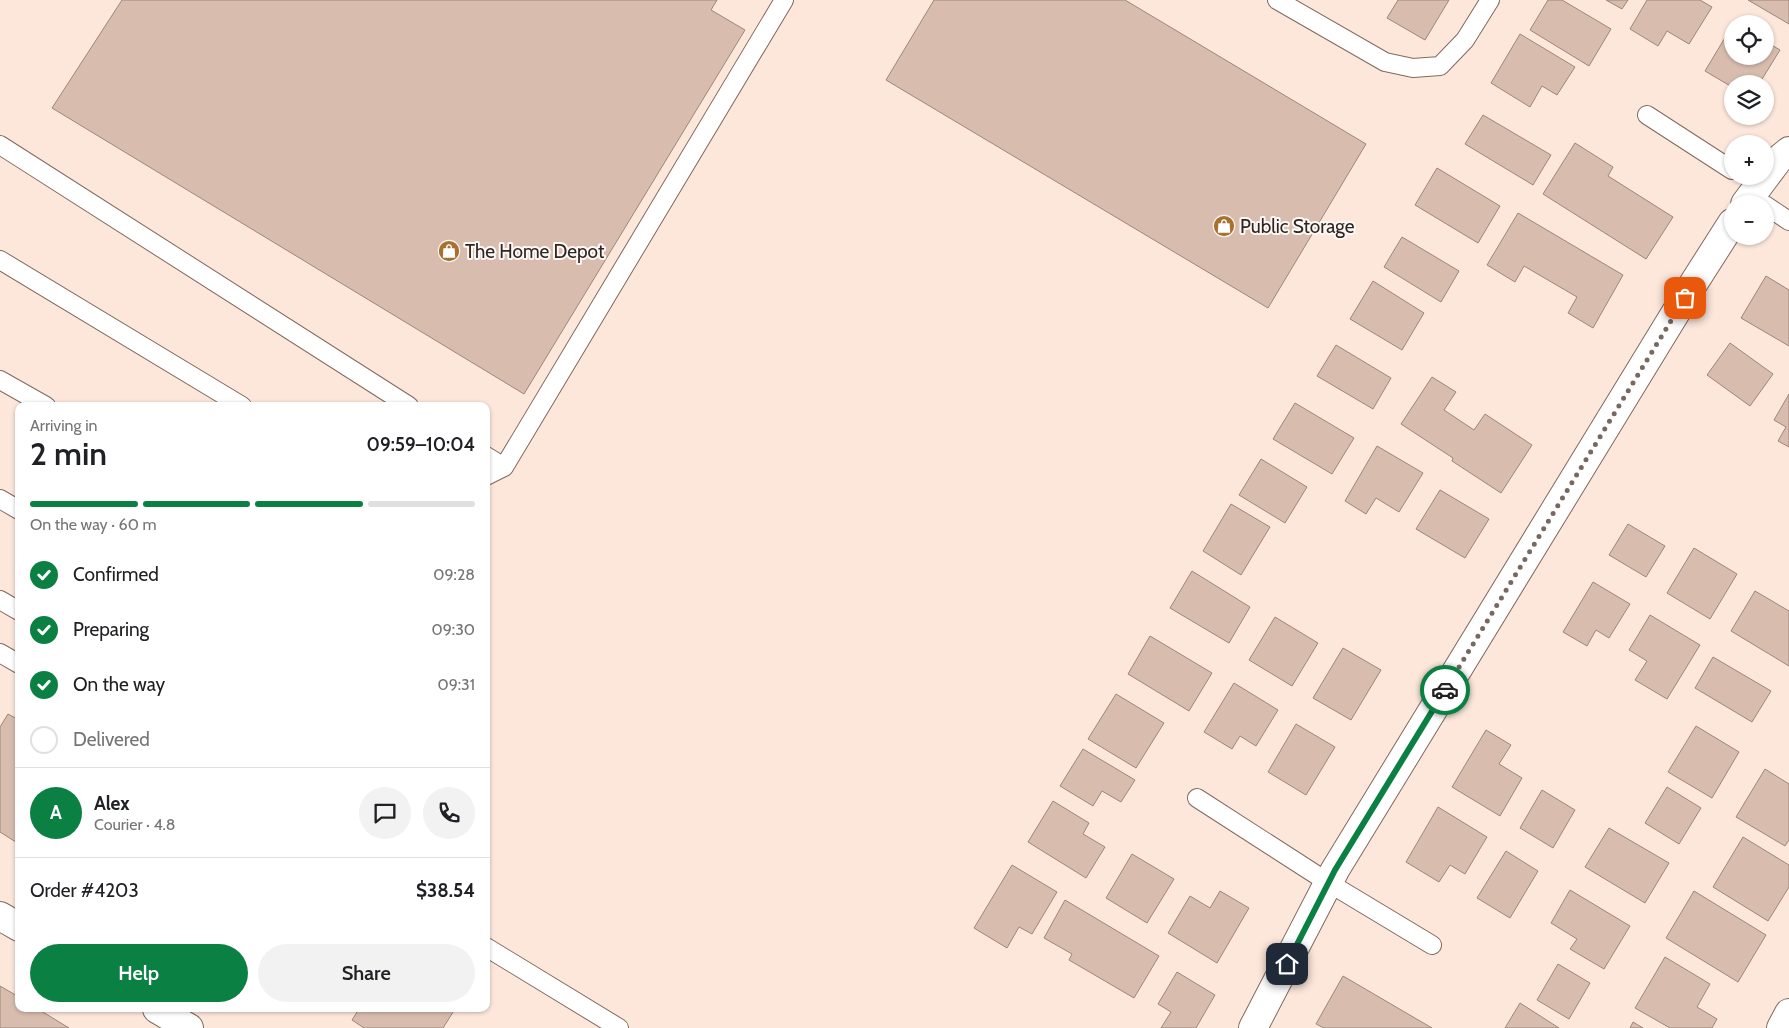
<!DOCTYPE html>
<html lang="en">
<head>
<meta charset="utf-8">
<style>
	body { margin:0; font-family:Cabin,sans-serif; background:#f2f2f2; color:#202124; height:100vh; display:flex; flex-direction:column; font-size:19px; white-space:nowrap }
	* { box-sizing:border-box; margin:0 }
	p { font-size:16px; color:#757577 }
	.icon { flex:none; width:28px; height:28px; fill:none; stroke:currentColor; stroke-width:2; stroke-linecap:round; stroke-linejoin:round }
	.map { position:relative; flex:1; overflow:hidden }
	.details { position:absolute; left:15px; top:402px; width:475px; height:610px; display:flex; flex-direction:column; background:#fff; border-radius:10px; box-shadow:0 1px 4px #0004 }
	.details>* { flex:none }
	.tools { position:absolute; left:1724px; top:15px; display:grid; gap:10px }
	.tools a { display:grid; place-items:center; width:50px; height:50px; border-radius:50%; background:#fff; box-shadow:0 1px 4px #0004; font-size:25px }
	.pin { position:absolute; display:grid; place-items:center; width:42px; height:42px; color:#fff; margin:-21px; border-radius:10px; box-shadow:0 2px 8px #0006 }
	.courier { position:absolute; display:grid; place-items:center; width:50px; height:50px; margin:-25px; border:4px solid #0b8043; border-radius:50%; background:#fff; color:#222; box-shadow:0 1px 6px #0007 }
	.headline em { font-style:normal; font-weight:600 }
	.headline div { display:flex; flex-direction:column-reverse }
	.headline { display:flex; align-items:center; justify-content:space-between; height:85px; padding:0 15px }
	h1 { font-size:32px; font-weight:600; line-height:38px }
	.bar { display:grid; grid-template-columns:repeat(4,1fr); gap:8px 5px; align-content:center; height:60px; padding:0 15px }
	.bar i { height:6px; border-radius:4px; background:#e0e0e0 }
	.bar .on { background:#0b8043 }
	.bar p { grid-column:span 4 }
	.line { display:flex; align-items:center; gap:12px; padding:0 15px; border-top:1px solid #e0e0e0 }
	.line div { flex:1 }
	.round { display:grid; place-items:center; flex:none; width:52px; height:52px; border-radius:26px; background:#f2f2f2 }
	ol { padding:0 15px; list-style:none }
	li { display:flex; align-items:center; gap:15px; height:55px }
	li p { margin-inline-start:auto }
	li .icon { padding:5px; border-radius:50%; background:#0b8043; color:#fff; stroke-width:4 }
	li:last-child { color:#757577 }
	li i { width:28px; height:28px; border:2px solid #e0e0e0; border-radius:50% }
	.button { display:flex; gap:10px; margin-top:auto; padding:10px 15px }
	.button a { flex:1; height:58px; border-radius:30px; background:#0b8043; color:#fff; font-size:20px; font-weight:600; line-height:58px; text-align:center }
	.button a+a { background:#f2f2f2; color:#202124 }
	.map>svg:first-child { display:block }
	.building { fill:#d8bdaf; stroke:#9e8577 }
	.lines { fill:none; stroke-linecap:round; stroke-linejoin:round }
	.lane-casing { stroke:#81695c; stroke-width:20 }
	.street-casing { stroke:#81695c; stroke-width:30 }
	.lane { stroke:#fff; stroke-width:18 }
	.street { stroke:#fff; stroke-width:28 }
	.done { stroke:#776961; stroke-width:5; stroke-dasharray:0 9 }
	.route { stroke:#0b8043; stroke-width:6 }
	.labels { text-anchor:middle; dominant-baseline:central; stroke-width:4; stroke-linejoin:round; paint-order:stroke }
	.poi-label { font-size:19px; fill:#2f2520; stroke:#fdf8f5; text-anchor:start }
</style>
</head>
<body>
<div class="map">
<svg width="1789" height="1028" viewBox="0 0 1789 1028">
	<rect width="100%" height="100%" fill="#fde7db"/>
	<!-- building -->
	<path class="building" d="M122 0H717L711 10 745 30 524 394 52 108Z
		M934 0H1125L1366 144 1268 308 886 80Z
		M1398 0H1449L1425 40 1387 18Z
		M1548 0H1562L1611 29 1589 66 1530 30Z
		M1606 0H1628L1622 9Z
		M1647 0H1700L1712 7 1689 44 1667 31 1658 46 1630 29Z
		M1748 0H1789V24Z
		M1732 26V56H1765V41L1780 50 1759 84H1732V87L1705 71Z
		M1520 34 1575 67 1557 95 1542 86 1530 107 1491 83Z
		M1483 115 1551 155 1533 185 1465 144Z
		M1575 143 1613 167 1608 176 1673 217 1646 259 1543 194Z
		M1437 168 1500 206 1478 243 1415 205Z
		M1518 213 1623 275 1593 328 1568 313 1577 297 1524 266 1515 282 1487 265Z
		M1402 237 1459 271 1441 302 1384 267Z
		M1766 276 1789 290V346L1741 318Z
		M1373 281 1424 313 1402 350 1350 319Z
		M1730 343 1773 374 1750 406 1707 375Z
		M1336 345 1391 378 1373 409 1317 376Z
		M1432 377 1456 392 1444 410 1474 430 1485 414 1532 445 1501 493 1452 461 1453 458 1401 424Z
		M1789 394V447L1778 441 1786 427 1774 420Z
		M1295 403 1354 438 1332 474 1273 439Z
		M1377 446 1423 473 1399 512 1376 498 1366 514 1345 501Z
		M1261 459 1307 487 1285 523 1239 495Z
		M1440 490 1489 519 1465 558 1416 529Z
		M1231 504 1270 527 1241 575 1203 551Z
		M1628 524 1665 546 1646 577 1609 555Z
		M1694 548 1737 574 1710 619 1667 593Z
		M1192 571 1250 607 1229 643 1170 608Z
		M1593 582 1630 604 1609 638 1596 630 1587 646 1563 632Z
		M1755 591 1789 611V666L1731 631Z
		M1650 615 1700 645 1667 699 1635 680 1647 661 1629 650Z
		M1275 617 1318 643 1292 686 1249 660Z
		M1150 636 1212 673 1189 711 1128 674Z
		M1343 648 1381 670 1351 720 1313 698Z
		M1713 657 1771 691 1752 722 1695 688Z
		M1234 683 1278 710 1256 746 1240 736 1232 749 1204 732Z
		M1116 694 1164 723 1136 768 1088 739Z
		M8 714 19 720V844L0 832V727Z
		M1296 724 1335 747 1306 795 1268 772Z
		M1696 726 1739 752 1712 798 1668 772Z
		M1486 730 1511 745 1499 764 1522 778 1500 816 1452 787Z
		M1083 749 1135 780 1121 802 1102 791 1093 806 1060 786Z
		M1765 769 1789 784V840L1785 846 1736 817Z
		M1667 787 1701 808 1679 844 1645 823Z
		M1542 790 1575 810 1553 848 1520 828Z
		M1053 801 1089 823 1083 834 1105 847 1086 878 1028 842Z
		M1438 807 1487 837 1465 874 1450 865 1439 882 1406 862Z
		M1609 828 1669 863 1645 903 1585 867Z
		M1743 837 1789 865V887L1768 921 1713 887Z
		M1506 851 1538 871 1510 918 1477 898Z
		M1132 854 1174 879 1147 923 1106 898Z
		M1012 865 1057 892 1032 934 1019 927 1007 948 974 928Z
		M1570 890 1630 926 1604 969 1570 949 1577 939 1551 923Z
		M1220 891 1249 908 1217 963 1168 933 1190 896 1210 908Z
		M1694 891 1766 935 1738 982 1666 938Z
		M1065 900 1159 956 1134 998 1069 960 1072 954 1044 938Z
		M1665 957 1710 984 1697 1007 1717 1019 1712 1028H1670L1635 1008Z
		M1558 964 1590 983 1569 1019 1537 1000Z
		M1177 972 1215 995 1196 1028H1161L1171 1012 1158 1004Z
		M1343 976 1432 1028H1324L1316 1024Z
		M0 986 19 997V1009H38L69 1028H0Z
		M1520 1003 1559 1028H1505Z
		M359 1009H455L443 1028H364L352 1020Z
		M1633 1022 1643 1028H1630Z"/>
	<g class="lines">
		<!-- lane casing -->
		<g class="lane-casing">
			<path id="lane" d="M1277 0 1385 62 1413 68 1440 66 1465 40 1490 0
				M1647 115 1732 170
				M0 145 409 406
				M1765 205 1789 221
				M0 260 242 406
				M0 380 46 406
				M486 456 504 467
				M486 476 504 467 784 0
				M0 499 19 510
				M0 600 19 611
				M0 653 19 664
				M1197 798 1329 883 1432 945
				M486 947 619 1028"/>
		</g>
		<!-- street casing -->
		<g class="street-casing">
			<path id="street" d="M1745 204 1778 160 1789 151
				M0 916 19 927
				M157 1009 189 1028
				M1253 1028 1335 870 1695 281 1732 223
				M1781 1028 1789 1013"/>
		</g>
		<!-- lane -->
		<use href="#lane" class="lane"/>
		<!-- street -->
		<use href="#street" class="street"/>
	</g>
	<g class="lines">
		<!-- done -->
		<path class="done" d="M1445 690 1685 298"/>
		<!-- route -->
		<path class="route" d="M1287 964 1335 870 1445 690"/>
	</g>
	<!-- icons -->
	<defs>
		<g id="shop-disc" transform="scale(1.125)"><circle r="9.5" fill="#aa7030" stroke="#fdf8f5"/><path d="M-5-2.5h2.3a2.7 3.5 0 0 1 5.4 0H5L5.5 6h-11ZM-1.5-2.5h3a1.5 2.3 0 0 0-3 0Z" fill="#fff"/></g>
	</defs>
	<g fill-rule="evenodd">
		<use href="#shop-disc" x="1224" y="226"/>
		<use href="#shop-disc" x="449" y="251"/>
	</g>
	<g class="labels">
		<!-- poi labels -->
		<g class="poi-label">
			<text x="1240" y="226">Public Storage</text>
			<text x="465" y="251">The Home Depot</text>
		</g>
	</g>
</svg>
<div class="tools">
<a><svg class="icon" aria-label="locate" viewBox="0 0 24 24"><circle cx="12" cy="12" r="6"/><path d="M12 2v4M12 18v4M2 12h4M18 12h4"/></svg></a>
<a><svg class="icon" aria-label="layers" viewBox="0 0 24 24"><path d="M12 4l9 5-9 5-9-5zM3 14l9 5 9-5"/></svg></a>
<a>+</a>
<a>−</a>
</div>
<div class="pin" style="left:1685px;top:298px;background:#ea580c"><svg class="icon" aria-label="bag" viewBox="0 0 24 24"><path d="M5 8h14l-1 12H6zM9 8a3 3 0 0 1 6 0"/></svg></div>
<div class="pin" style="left:1287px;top:964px;background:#1f2937"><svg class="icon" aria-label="home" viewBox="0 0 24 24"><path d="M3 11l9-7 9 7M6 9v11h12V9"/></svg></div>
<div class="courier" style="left:1445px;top:690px"><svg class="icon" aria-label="car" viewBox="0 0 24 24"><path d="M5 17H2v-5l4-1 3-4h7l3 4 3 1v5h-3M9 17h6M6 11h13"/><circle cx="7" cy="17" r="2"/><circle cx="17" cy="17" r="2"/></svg></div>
<section class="details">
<div class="headline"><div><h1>2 min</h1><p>Arriving in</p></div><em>09:59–10:04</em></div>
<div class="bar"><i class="on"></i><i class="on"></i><i class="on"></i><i></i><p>On the way · 60 m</p></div>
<ol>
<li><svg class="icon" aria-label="check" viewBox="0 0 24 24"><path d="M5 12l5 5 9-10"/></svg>Confirmed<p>09:28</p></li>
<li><svg class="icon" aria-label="check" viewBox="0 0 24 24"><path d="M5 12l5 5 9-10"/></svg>Preparing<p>09:30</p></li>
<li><svg class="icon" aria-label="check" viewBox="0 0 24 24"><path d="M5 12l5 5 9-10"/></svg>On the way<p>09:31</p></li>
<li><i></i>Delivered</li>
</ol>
<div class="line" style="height:90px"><b class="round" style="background:#0b8043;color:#fff">A</b><div><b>Alex</b><p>Courier · 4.8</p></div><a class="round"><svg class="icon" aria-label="chat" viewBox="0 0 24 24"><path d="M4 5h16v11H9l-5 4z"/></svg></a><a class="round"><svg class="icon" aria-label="phone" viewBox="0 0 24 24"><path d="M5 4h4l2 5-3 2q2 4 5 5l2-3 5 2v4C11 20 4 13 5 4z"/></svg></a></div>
<div class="line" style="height:65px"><div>Order #4203</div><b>$38.54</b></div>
<div class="button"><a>Help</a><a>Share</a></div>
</section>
</div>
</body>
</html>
